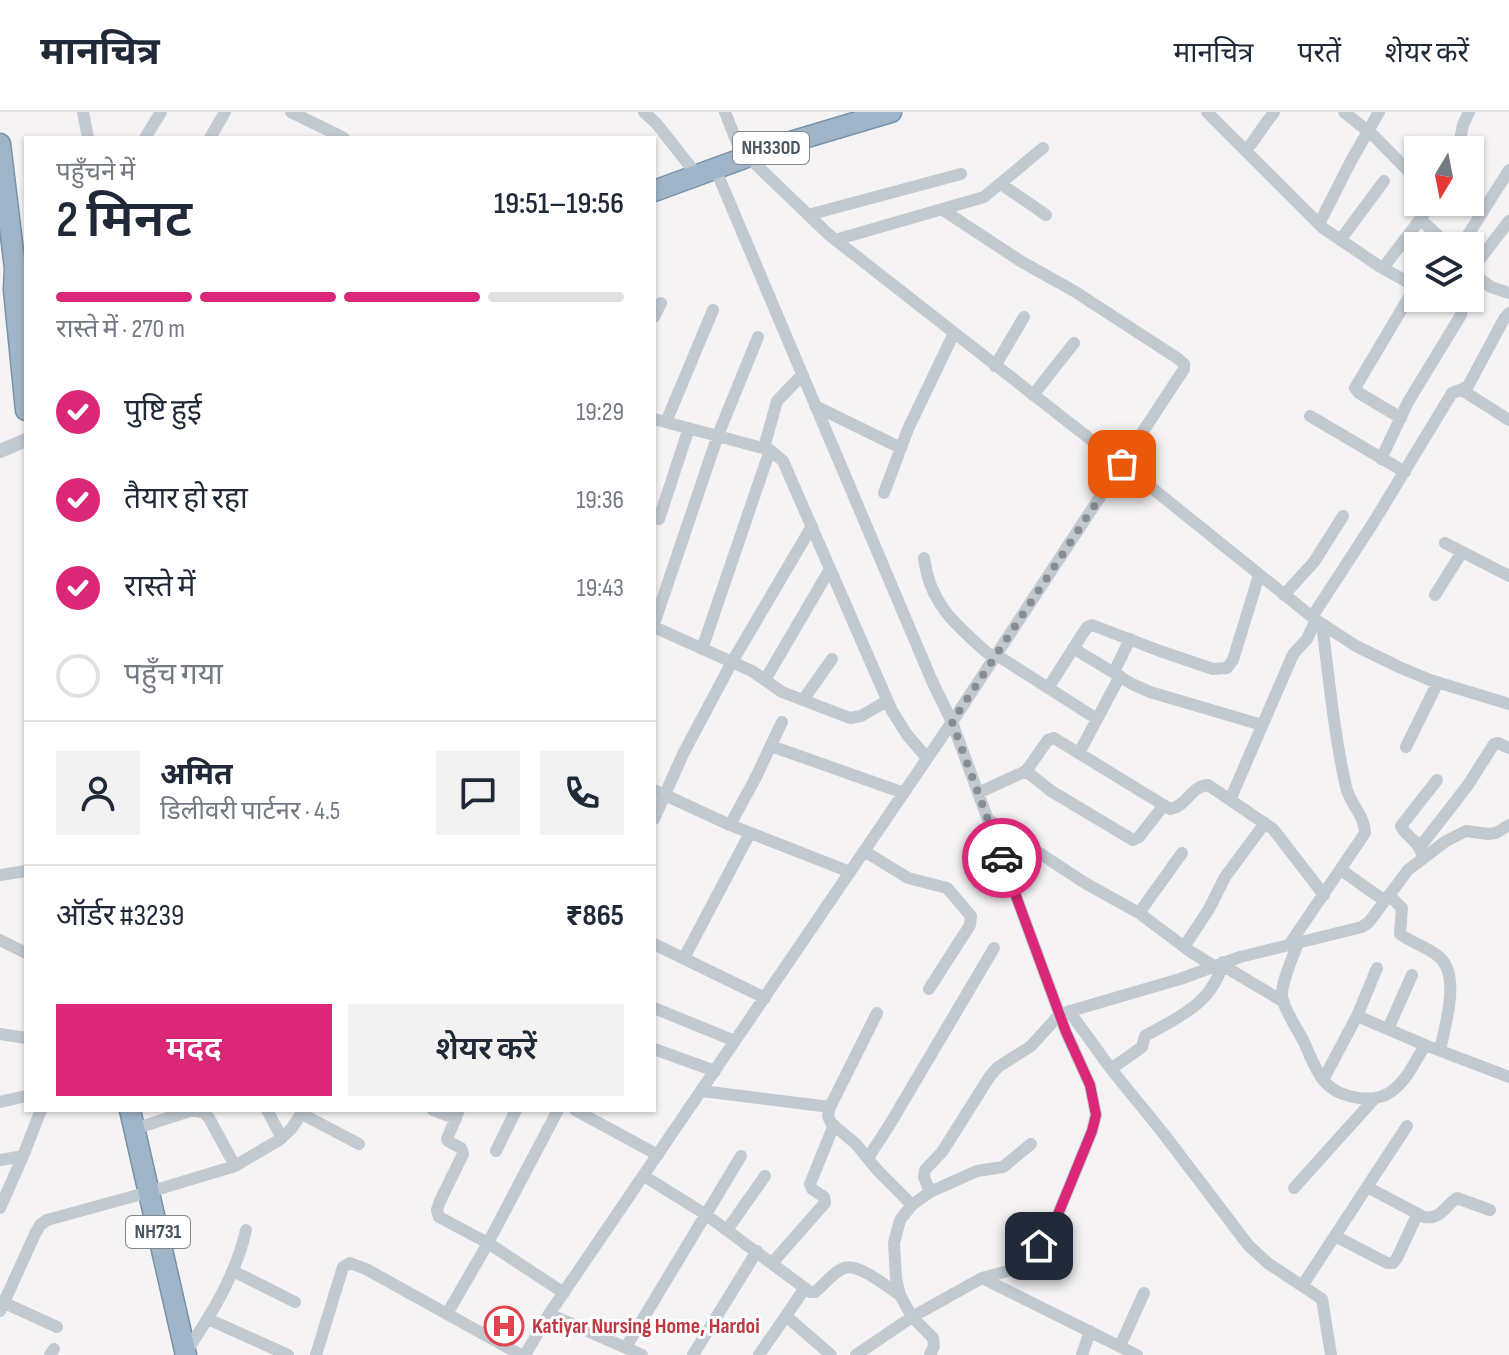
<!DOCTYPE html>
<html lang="hi">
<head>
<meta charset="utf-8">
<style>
	body { margin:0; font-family:"Sofia Sans Condensed","Noto Sans Devanagari",sans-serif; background:#f2f2f3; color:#1f2937; height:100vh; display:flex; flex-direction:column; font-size:30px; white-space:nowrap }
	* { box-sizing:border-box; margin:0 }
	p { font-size:26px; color:#747a83 }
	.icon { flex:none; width:44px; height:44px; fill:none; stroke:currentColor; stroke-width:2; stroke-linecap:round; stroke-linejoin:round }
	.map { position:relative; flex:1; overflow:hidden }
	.drawer { position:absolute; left:24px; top:24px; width:632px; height:976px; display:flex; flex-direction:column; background:#fff; border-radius:0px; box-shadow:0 2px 6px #0004 }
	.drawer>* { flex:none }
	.needle { width:52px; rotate:190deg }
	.tools { position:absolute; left:1404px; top:24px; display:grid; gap:16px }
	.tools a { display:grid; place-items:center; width:80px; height:80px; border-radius:0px; background:#fff; box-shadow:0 2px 6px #0004; font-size:40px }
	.pin { position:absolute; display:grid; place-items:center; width:68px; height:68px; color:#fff; margin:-34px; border-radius:16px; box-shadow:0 4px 12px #0006 }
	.courier { position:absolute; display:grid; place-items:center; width:80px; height:80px; margin:-40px; border:6px solid #db2777; border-radius:50%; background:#fff; color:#222; box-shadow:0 2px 10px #0007 }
	.head em { font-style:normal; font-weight:600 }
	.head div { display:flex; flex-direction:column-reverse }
	.head { display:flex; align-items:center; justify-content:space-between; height:136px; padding:0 32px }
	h1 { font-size:52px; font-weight:600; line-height:60px }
	.bar { display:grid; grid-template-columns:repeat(4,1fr); gap:12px 8px; align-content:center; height:96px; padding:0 32px }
	.bar i { height:10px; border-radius:6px; background:#e0e1e3 }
	.bar .current { background:#db2777 }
	.bar p { grid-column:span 4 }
	.line { display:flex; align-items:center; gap:20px; padding:0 32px; border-top:2px solid #e0e1e3 }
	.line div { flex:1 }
	.round { display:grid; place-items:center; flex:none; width:84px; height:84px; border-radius:0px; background:#f2f2f3 }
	ol { padding:0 32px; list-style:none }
	li { display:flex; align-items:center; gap:24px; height:88px }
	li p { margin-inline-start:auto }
	li .icon { padding:8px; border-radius:50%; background:#db2777; color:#fff; stroke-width:4 }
	li:last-child { color:#747a83 }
	li i { width:44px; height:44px; border:4px solid #e0e1e3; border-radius:50% }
	.cta { display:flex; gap:16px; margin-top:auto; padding:16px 32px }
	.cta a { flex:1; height:92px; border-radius:0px; background:#db2777; color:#fff; font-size:32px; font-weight:600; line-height:92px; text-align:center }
	.cta a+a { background:#f2f2f3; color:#1f2937 }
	header { display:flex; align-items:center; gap:48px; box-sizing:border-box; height:112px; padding:0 40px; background:#fff; border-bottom:2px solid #e0e1e3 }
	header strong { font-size:38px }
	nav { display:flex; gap:44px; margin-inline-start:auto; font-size:28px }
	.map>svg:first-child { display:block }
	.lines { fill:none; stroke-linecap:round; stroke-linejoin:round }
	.trunk-casing { stroke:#7793ab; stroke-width:23 }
	.minor { stroke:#c1cad1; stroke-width:12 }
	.tertiary { stroke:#c1cad1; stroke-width:14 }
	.trunk { stroke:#a0b5c8; stroke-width:20 }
	.done { stroke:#868e93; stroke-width:8; stroke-dasharray:0 14.4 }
	.route { stroke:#db2777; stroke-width:10 }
	.labels { text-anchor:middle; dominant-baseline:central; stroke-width:6; stroke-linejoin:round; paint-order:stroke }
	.shield { fill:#fff; stroke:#808990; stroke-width:2 }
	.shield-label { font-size:20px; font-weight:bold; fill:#4a5760 }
	.health-label { font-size:22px; font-weight:bold; fill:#be3a42; stroke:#fff; text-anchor:start }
</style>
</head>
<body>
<header>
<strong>मानचित्र</strong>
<nav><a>मानचित्र</a><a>परतें</a><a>शेयर करें</a></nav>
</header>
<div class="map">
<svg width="1509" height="1243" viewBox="0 0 1509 1243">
	<rect width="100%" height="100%" fill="#f5f3f3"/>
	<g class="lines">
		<!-- trunk casing -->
		<g class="trunk-casing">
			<path id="trunk" d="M0 32 15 156 14 178 26 298
				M654 79 777 34 891 0
				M130 998 186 1243"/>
		</g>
		<!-- minor -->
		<path class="minor" d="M83 0 88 26
			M291 0 344 26
			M644 0 656 11 697 63
			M725 0 743 46
			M1207 0 1323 116 1379 154 1418 176
			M1344 0 1375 25 1418 69
			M145 26 161 0
			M210 26 225 0
			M1458 38 1463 13 1469 0
			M1246 39 1274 0
			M747 44 828 122 1122 352 1316 508 1356 534 1399 555 1430 568 1509 592
			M715 56 932 569 952 610 1066 920 1090 973 1096 1003 1092 1019 1054 1112 1023 1155 982 1166 912 1205 856 1243
			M1001 72 1046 103
			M808 103 961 62
			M1420 107 1449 134
			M1319 112 1351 49 1379 0
			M1341 127 1384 69
			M835 128 984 85 1043 36
			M1461 134 1509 58
			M1383 156 1422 105 1431 90
			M1470 160 1509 109
			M1470 160 1491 175 1509 181
			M1440 186 1463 196
			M654 205 661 191
			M995 254 1024 205
			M1462 278 1509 308
			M1033 283 1074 231
			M815 294 901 336
			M1310 304 1405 360
			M1401 306 1359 281 1355 276 1415 175
			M654 307 770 338 783 349 892 599 908 624 927 646
			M666 310 713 198
			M764 336 777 289 802 263
			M1381 347 1408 290 1461 203 1464 186
			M884 381 908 317 954 221
			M659 407 689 316
			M1445 431 1509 464
			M924 446C930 495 960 516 993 546
			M1284 483 1314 450 1343 404
			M1435 483 1462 440
			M1312 505 1375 408 1452 281 1463 277 1468 274 1504 207 1509 201
			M654 512 718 323 758 225
			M654 515 752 559 782 580 850 606 861 604 887 589
			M1073 536 1132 572 1150 580 1262 613
			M702 537 770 338
			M995 542 1097 607
			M1114 560 1130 527
			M765 568 830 457
			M1048 576 1087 515 1092 513 1160 539 1213 557 1227 556 1233 548 1259 463
			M803 588 832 547
			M771 634 904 681
			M1406 635 1438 570
			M1079 641 1120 564
			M1026 659 1051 679 1133 728 1139 725 1164 693
			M654 678 730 713 850 760
			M978 681 1026 659 1048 628 1054 626 1170 697C1186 695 1192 673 1208 673L1273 717 1324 783
			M1230 688 1291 547 1294 541 1307 527 1316 508
			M654 707 683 642 732 550 812 414
			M989 708 1085 771 1139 801 1191 840 1214 854
			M730 713 755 667 782 610
			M1420 735 1468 673 1494 632 1498 631 1509 636
			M864 739 908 766 947 776 971 804 970 813 929 877
			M1421 740C1418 728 1405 724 1401 714L1437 668
			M1341 758 1385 789
			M0 763 26 759
			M1389 783 1402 796 1400 822C1412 831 1428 835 1439 845 1461 863 1445 914 1440 938
			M1139 801 1182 741
			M0 828 26 841
			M1298 831C1293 845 1281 870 1282 885 1284 898 1298 918 1304 930 1310 943 1315 958 1324 969 1338 986 1374 993 1392 979 1407 968 1416 948 1425 933
			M654 832 765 886
			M1289 833 1365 721C1365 704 1350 692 1346 675 1334 622 1329 566 1322 512
			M1184 835 1209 797 1225 765 1265 711
			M684 846 750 721
			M1222 853 1284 890
			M654 896 735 929
			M1069 899 1111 957 1163 1021 1249 1134 1269 1152 1322 1187 1331 1243
			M877 901 830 995 828 1004 831 1011 856 1032 878 1059 912 1093
			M1357 904 1425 933 1509 965
			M1388 917 1412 863
			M0 922 26 926
			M654 937 715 959
			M1111 957 1142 935 1145 924C1179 905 1213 891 1223 850
			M1323 968 1357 904 1377 856
			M702 979 830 995
			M0 990 26 984
			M194 998 204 1001 209 1006 235 1054
			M267 998 282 1026
			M433 998 456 1007
			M459 998 447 1027 448 1029 461 1036 463 1042 440 1089 437 1098 439 1105 488 1131 564 1181
			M575 998 658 1043
			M302 1002 359 1032
			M134 1017 193 998
			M496 1039 516 998
			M868 1046 890 1012 994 836
			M0 1048 23 1044
			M644 1064 705 1102 810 1180H815C824 1173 833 1160 844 1156 859 1151 887 1175 900 1183
			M1367 1075 1424 1105C1441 1108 1445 1094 1457 1086L1490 1098
			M1294 1076 1375 986
			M930 1080 924 1065 925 1058 942 1040 990 964 998 955 1031 934 1060 902 1180 867 1240 845 1362 815 1369 810 1408 758 1446 729 1466 719 1488 722 1496 721 1509 713
			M0 1096 23 1044 41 998
			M727 1118 765 1064
			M1335 1124 1387 1151H1393L1397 1146 1417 1103
			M772 1151 825 1091 824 1085 812 1077 810 1072 834 1013
			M233 1159 295 1190
			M982 1166 1137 1243
			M1302 1174 1407 1014
			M0 1189 57 1215
			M0 1199 35 1122 40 1113 47 1108 149 1080 235 1054 279 1028 291 1017 304 998
			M447 1202 488 1131 558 998
			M549 1202 642 1243
			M786 1204 831 1243
			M208 1207 288 1243
			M1120 1234 1144 1181
			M626 1235 741 1044
			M186 1240C211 1203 236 1163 246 1118
			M50 1243 54 1237
			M316 1243 343 1155 350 1151 366 1157 521 1243
			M525 1243 549 1202 952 610 1184 257V252L1177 246 1074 179 1022 150 943 98
			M693 1243 757 1139
			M759 1243 805 1176
			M930 1243 934 1234 933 1226 912 1205 900 1183 896 1166 894 1131 900 1108 912 1093 930 1080 977 1059 1003 1055 1031 1032
			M1082 1243 1090 1219"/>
		<!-- tertiary -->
		<path class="tertiary" d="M0 339 26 328"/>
		<!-- trunk -->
		<use href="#trunk" class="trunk"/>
	</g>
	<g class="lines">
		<!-- done -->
		<path class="done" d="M1002 746 952 610 1122 352"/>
		<!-- route -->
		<path class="route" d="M1002 746 1066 920 1090 973 1096 1003 1092 1019 1054 1112 1039 1134"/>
	</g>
	<!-- icons -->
	<defs>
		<g id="hospital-ring" transform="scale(2)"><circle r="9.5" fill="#fff" stroke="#e0444e" stroke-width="1.5"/><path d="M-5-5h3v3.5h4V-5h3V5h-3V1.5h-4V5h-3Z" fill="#e0444e"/></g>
	</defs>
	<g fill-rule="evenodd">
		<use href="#hospital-ring" x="504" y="1214"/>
	</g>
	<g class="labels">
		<!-- shield labels -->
		<g class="shield">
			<rect x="733" y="20" width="76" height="32" rx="6"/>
			<rect x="126" y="1104" width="64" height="32" rx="6"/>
		</g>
		<g class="shield-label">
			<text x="771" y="36">NH330D</text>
			<text x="158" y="1120">NH731</text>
		</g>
		<!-- health labels -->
		<g class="health-label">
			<text x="532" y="1214">Katiyar Nursing Home, Hardoi</text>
		</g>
	</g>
</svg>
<div class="tools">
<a><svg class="needle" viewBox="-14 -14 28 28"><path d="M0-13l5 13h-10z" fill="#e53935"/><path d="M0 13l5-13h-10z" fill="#747a83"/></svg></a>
<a><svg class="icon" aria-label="layers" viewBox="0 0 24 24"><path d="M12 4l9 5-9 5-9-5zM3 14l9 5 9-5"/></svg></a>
</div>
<div class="pin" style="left:1122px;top:352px;background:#ea580c"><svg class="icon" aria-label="bag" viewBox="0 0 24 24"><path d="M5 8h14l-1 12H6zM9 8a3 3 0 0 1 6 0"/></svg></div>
<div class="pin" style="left:1039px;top:1134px;background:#1f2937"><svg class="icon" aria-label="home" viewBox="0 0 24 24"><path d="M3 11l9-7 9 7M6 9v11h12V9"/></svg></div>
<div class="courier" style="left:1002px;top:746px"><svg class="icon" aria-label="car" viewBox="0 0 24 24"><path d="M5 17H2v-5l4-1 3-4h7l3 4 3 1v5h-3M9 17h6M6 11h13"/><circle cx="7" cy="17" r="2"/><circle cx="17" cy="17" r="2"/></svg></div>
<section class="drawer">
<div class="head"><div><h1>2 मिनट</h1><p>पहुँचने में</p></div><em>19:51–19:56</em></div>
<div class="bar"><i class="current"></i><i class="current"></i><i class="current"></i><i></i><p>रास्ते में · 270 m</p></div>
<ol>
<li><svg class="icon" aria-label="check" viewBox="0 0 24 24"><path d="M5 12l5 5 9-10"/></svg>पुष्टि हुई<p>19:29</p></li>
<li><svg class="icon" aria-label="check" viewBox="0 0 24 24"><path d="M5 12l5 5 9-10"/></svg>तैयार हो रहा<p>19:36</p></li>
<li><svg class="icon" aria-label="check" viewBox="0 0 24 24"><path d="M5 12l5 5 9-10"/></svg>रास्ते में<p>19:43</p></li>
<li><i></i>पहुँच गया</li>
</ol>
<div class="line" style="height:144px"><a class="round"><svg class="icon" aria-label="person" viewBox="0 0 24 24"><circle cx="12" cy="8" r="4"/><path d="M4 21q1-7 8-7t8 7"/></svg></a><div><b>अमित</b><p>डिलीवरी पार्टनर · 4.5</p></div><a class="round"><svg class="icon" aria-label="chat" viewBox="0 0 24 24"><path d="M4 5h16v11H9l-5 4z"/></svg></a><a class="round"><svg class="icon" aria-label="phone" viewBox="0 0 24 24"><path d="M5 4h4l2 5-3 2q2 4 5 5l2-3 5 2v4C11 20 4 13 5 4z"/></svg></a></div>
<div class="line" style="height:104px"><div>ऑर्डर #3239</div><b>₹865</b></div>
<div class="cta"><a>मदद</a><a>शेयर करें</a></div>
</section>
</div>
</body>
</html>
